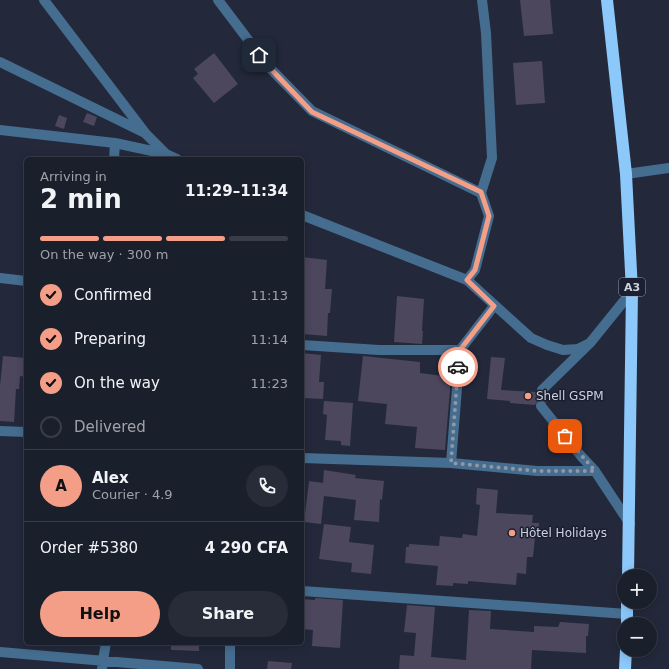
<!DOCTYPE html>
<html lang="en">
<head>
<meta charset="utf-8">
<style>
	body { margin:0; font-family:"DejaVu Sans",sans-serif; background:#272c38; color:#f1f3f6; height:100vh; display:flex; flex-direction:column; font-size:15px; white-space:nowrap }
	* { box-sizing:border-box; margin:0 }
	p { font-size:13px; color:#9fa2a9 }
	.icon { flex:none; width:22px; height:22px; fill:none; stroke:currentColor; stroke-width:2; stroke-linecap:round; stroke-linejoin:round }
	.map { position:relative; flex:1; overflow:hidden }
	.drawer { position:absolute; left:24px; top:157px; width:280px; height:488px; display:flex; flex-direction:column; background:#1a1f2c; border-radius:6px; box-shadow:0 2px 10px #0003,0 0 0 1px #383d48 }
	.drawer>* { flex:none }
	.controls { position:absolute; left:617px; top:569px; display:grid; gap:8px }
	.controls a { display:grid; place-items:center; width:40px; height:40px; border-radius:50%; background:#1a1f2c; box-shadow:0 2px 10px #0003,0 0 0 1px #383d48; font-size:20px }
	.pin { position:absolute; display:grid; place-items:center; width:34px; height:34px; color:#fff; margin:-17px; border-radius:8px; box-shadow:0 2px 6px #0006 }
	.courier { position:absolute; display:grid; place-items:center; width:40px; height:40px; margin:-20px; border:3px solid #f49e87; border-radius:50%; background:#fff; color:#222; box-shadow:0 1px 5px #0007 }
	.headline em { font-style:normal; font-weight:800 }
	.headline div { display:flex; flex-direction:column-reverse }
	.headline { display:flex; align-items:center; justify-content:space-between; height:68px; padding:0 16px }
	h1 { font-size:26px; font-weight:800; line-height:30px }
	.bar { display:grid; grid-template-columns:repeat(4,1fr); gap:6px 4px; align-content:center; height:48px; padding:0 16px }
	.bar i { height:5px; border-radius:3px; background:#383d48 }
	.bar .on { background:#f49e87 }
	.bar p { grid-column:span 4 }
	.line { display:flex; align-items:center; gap:10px; padding:0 16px; border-top:1px solid #383d48 }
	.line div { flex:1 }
	.round { display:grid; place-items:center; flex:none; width:42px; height:42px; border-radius:21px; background:#272c38 }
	ol { padding:0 16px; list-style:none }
	li { display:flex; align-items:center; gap:12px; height:44px }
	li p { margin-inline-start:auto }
	li .icon { padding:4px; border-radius:50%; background:#f49e87; color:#111; stroke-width:4 }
	li:last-child { color:#9fa2a9 }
	li i { width:22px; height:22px; border:2px solid #383d48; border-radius:50% }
	.cta { display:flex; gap:8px; margin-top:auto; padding:8px 16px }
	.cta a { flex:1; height:46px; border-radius:24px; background:#f49e87; color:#111; font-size:16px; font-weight:800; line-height:46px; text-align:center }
	.cta a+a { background:#272c38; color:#f1f3f6 }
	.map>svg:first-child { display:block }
	.building { fill:#4c475c }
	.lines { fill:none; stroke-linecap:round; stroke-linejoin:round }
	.minor-tunnel { stroke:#3d4254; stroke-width:10; stroke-dasharray:10 5; stroke-linecap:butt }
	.minor { stroke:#456d8f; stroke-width:10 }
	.highway { stroke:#8dc8fa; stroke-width:12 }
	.done { stroke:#9297a6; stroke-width:4; stroke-dasharray:0 7.2 }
	.route { stroke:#f49e87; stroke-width:5 }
	.poi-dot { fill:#f49e87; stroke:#1a1f31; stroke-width:1.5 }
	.labels { text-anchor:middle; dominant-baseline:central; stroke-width:3; stroke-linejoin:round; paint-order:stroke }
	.shield { fill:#1a1f31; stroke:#989cab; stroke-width:1 }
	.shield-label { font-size:11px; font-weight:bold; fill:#ced2df }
	.poi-label { font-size:12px; fill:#ced2df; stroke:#1a1f31; text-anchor:start }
</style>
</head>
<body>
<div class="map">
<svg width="669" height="669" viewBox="0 0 669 669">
	<rect width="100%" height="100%" fill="#23293b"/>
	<!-- building -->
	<path class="building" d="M520 0H550L553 34 524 36Z
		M214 53 238 84 214 103 193 78 198 74 194 69Z
		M542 61 545 103 516 105 513 63Z
		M87 113 97 117 94 126 83 122Z
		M59 115 67 118 64 129 55 126Z
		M302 257 327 260 325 289H332L330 313H328L327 336 302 334 303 279H302Z
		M397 296 424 299 422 331H423L422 344 394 342Z
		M302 353 321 355 319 382H324L323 399 303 398 304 375H302Z
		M3 356 26 358V377L20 376 19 389H16L14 422 0 421V386Z
		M363 356 420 362V373L451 377 445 450 415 448 417 427 385 424 387 404 358 401Z
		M491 357 505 358 501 390 536 392 540 396H544V400L537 401 535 405 510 403V401L487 399Z
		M324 401 353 403 350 446 341 445V441L325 440 327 415 323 414Z
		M324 470 356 475 355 478 384 481 382 500 380 499 379 522 354 520 356 500 324 496 321 524 304 522 309 481 323 483Z
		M477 488 498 490 496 513 533 515 532 523H539V537H535L533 557H527L526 574 517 573 516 585 468 581V584L453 583V586L436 585 438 566 405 563 406 547H409V544L439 546 440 536 462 538 463 534 477 536 480 505 476 504Z
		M324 524 351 527 349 542 374 545 371 574 351 572 352 563 319 559Z
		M315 598 343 600 340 648 312 646 313 630 302 629V599L315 600Z
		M407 605 435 607 431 657 466 660 469 610 491 611 490 629 534 632V626L558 627 560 622 589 624 588 636H586V653L532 650 531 669H399L400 655 414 656 416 633 404 632Z
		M171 643H199V651L171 650Z
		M268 661 292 663 291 669H267Z"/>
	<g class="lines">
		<!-- minor-tunnel -->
		<path class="minor-tunnel" d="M541 406 542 390"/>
		<!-- minor -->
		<path class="minor" d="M44 0 146 134 166 154 177 159
			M218 0 268 66 312 111 481 193
			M0 62 145 133
			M0 130 115 143 166 154
			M114 159 115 143
			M626 174 669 168
			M302 215 467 280 531 338 547 345 563 350 578 349 590 343
			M0 278 26 281
			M467 280 475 270 489 216 481 193 492 158 486 33 482 0
			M302 345 379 350H460L494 306
			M542 390 590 343 632 291
			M541 406 581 456 595 471 630 524
			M0 431 26 432
			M302 458 451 463 537 471H595
			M451 463 460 350
			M302 591 627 614
			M0 652 198 669
			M102 669 103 660 106 643
			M230 669V643"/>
		<!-- highway -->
		<path class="highway" d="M607 0 626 174 632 291 628 576
			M627 624V602
			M625 669 626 650"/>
	</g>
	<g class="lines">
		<!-- done -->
		<path class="done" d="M458 367 451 463 537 471H595L565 436"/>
		<!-- route -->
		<path class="route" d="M259 55 268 66 312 112 481 192 489 216 475 270 467 280 494 306 460 350 458 367"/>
	</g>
	<!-- markers -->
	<g class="poi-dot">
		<circle cx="528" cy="396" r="4"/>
		<circle cx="512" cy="533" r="4"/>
	</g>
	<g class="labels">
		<!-- shield labels -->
		<rect class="shield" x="619" y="278" width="26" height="18" rx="3"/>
		<g class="shield-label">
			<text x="632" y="287">A3</text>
		</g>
		<!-- poi labels -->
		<g class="poi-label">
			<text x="536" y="396">Shell GSPM</text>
			<text x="520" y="533">Hôtel Holidays</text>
		</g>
	</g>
</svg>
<div class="controls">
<a>+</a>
<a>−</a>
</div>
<div class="pin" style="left:565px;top:436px;background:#ea580c"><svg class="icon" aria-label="bag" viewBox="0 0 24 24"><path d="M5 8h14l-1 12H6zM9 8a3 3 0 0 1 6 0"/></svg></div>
<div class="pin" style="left:259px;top:55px;background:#1f2937"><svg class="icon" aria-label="home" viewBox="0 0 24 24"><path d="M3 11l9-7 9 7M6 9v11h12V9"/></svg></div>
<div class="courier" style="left:458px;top:367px"><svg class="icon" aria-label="car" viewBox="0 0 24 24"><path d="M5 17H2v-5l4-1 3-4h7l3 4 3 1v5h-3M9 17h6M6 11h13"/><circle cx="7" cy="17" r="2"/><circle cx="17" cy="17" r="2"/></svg></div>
<section class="drawer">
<div class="headline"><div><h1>2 min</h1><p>Arriving in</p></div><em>11:29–11:34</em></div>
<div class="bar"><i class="on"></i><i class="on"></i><i class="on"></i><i></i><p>On the way · 300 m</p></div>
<ol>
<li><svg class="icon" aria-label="check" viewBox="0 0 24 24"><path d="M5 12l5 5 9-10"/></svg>Confirmed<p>11:13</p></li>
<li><svg class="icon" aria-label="check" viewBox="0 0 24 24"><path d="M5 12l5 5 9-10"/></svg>Preparing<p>11:14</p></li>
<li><svg class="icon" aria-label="check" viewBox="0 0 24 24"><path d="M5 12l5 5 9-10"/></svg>On the way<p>11:23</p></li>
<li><i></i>Delivered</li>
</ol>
<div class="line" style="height:72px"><b class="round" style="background:#f49e87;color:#111">A</b><div><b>Alex</b><p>Courier · 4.9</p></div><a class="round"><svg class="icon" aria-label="phone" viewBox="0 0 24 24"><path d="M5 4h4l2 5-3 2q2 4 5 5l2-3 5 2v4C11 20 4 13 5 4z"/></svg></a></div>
<div class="line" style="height:52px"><div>Order #5380</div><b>4 290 CFA</b></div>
<div class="cta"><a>Help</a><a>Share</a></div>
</section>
</div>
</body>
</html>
